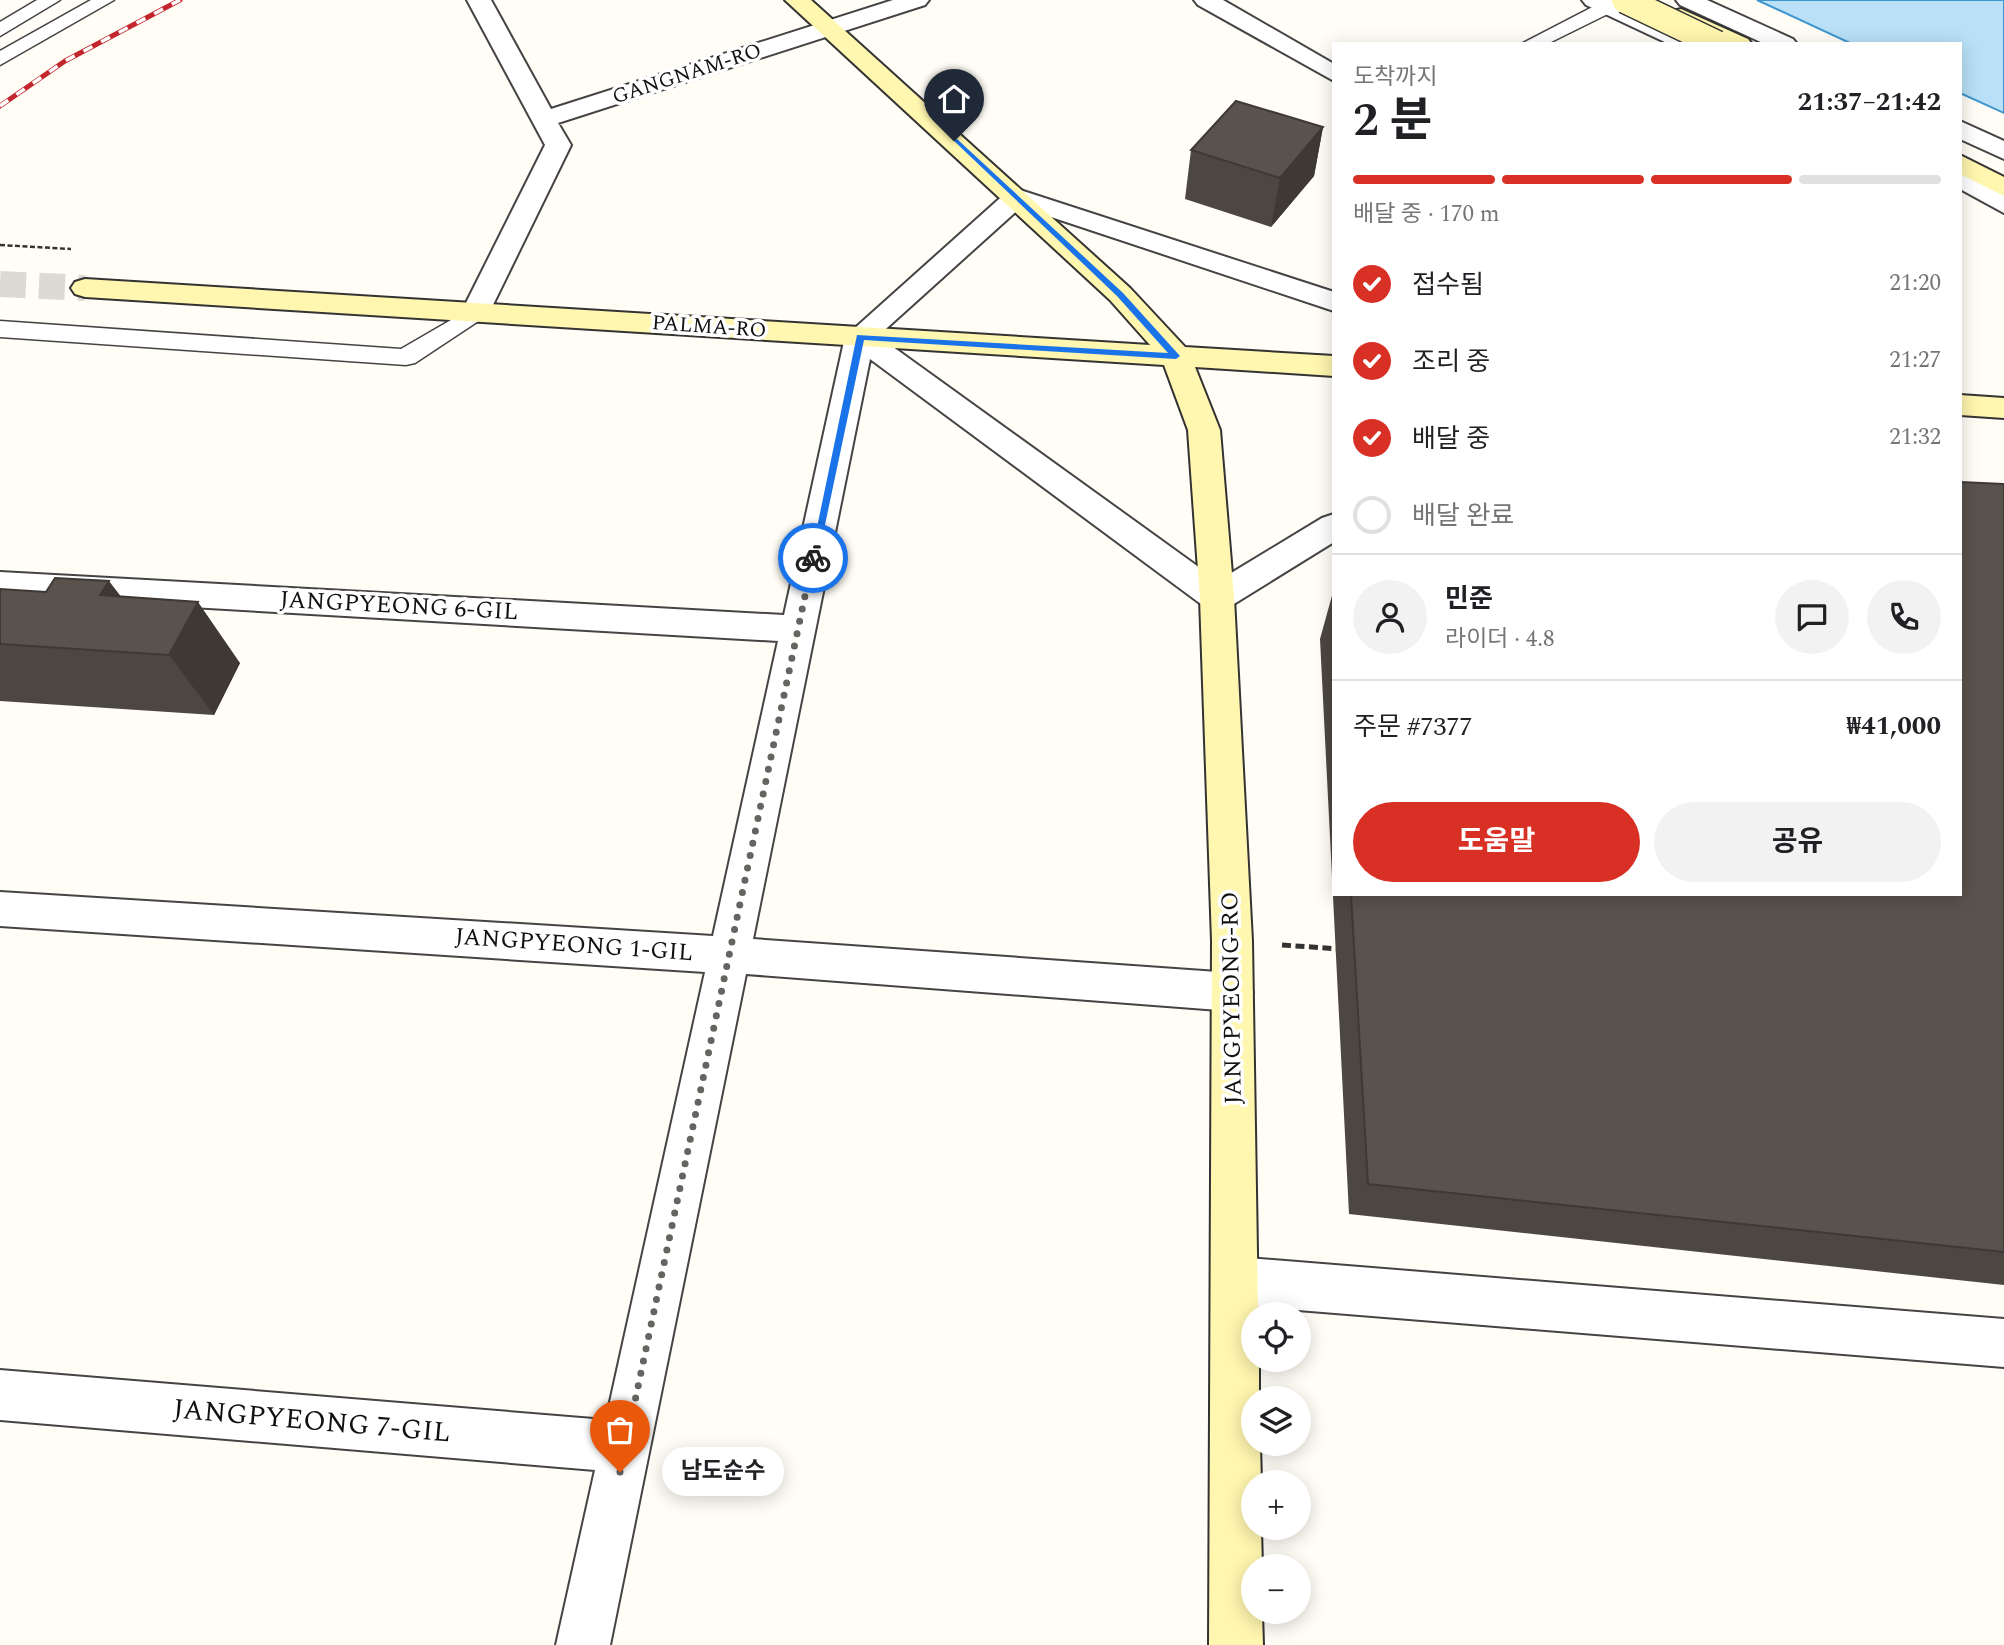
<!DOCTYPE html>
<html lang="ko">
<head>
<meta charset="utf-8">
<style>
	body { margin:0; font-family:Spectral,"Noto Sans KR",serif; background:#f2f2f2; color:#202124; height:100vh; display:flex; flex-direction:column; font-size:26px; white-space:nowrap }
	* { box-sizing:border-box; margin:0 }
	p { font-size:23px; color:#757577 }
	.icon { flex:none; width:38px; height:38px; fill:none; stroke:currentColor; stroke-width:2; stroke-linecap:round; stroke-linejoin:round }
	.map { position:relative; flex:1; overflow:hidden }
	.drawer { position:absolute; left:1332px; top:42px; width:630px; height:854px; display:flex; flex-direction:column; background:#fff; border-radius:0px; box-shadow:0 4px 18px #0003 }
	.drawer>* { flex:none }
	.tools { position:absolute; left:1241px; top:1302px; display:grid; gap:14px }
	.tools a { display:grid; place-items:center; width:70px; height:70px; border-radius:50%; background:#fff; box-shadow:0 4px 18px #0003; font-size:35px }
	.pin { position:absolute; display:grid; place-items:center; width:60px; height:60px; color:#fff; margin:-72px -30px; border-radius:50% 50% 50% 0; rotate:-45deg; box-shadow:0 0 7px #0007 }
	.pin .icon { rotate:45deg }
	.courier { position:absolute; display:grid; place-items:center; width:70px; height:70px; margin:-35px; border:5px solid #1a73e8; border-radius:50%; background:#fff; color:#222; box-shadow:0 2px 9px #0007 }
	.bubble { position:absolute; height:49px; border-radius:24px; background:#fff; box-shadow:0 4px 18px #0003; font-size:23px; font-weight:700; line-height:49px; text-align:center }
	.summary em { font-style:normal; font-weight:700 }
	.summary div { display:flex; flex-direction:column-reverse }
	.summary { display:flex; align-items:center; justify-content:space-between; height:119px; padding:0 21px }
	h1 { font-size:46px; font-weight:700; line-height:52px }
	.bar { display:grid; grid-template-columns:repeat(4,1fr); gap:10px 7px; align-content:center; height:84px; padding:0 21px }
	.bar i { height:9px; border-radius:5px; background:#e0e0e0 }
	.bar .selected { background:#d93025 }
	.bar p { grid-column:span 4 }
	.line { display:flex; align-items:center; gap:18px; padding:0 21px; border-top:2px solid #e0e0e0 }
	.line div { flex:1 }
	.round { display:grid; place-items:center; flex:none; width:74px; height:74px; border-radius:37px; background:#f2f2f2 }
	ol { padding:0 21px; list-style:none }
	li { display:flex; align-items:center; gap:21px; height:77px }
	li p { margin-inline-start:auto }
	li .icon { padding:7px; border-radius:50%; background:#d93025; color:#fff; stroke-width:4 }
	li:last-child { color:#757577 }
	li i { width:38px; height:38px; border:4px solid #e0e0e0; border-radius:50% }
	.action { display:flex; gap:14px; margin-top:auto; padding:14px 21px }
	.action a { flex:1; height:80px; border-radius:42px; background:#d93025; color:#fff; font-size:28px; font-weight:700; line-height:80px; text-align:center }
	.action a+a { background:#f2f2f2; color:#202124 }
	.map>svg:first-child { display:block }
	.water { fill:#b9e0f7; stroke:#3f96cf; stroke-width:2 }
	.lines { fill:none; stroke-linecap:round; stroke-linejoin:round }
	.secondary-tunnel { stroke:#dbdad3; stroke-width:26; stroke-dasharray:26 13; stroke-linecap:butt }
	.service-casing { stroke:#444; stroke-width:3 }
	.minor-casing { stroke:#444; stroke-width:4 }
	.secondary-casing { stroke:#333; stroke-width:4 }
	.path-far1 { stroke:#333; stroke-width:2.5; stroke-dasharray:5 2.5; stroke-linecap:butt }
	.path { stroke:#333; stroke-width:5; stroke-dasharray:9 4.5; stroke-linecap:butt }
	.service { fill:#fff; fill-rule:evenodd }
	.minor { fill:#fff; fill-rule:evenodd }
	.secondary { fill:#fff6b0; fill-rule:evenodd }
	.rail-casing { stroke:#c4262e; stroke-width:5 }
	.rail { stroke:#fff; stroke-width:3.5; stroke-dasharray:10; stroke-linecap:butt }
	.secondary-bridge-casing { stroke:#333; stroke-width:29; stroke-linecap:butt }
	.secondary-bridge { stroke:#fff6b0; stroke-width:26 }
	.wall { fill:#4d4742 }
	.shaded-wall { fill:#3f3936 }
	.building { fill:#5a524d; stroke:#3f3936; stroke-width:2 }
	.route { fill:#1a73e8 }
	.done { stroke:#646461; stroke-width:7; stroke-dasharray:0 12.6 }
	.labels { text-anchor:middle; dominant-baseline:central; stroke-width:7; stroke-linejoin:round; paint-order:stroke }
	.far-street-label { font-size:21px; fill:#111; stroke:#fff }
	.street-label { font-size:24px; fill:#111; stroke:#fff }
	.near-street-label { font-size:28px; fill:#111; stroke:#fff }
</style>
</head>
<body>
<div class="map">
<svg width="2004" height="1645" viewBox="0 0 2004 1645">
	<rect width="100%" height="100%" fill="#fffdf5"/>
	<!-- water -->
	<path class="water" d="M1757 0H2004V113L1960 93V44H1852Z"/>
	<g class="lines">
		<!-- secondary-tunnel -->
		<path class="secondary-tunnel" d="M0 284 85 288"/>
		<!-- service casing -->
		<g class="service-casing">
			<path id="service" d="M37 0H60L0 36V22Z
				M91 0H114L0 65V51Z
				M1606 0H1636L1547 44H1521Z
				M475 306 483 308 487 313 483 318 415 363 406 365 0 337V321L401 349Z"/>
		</g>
		<!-- minor casing -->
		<g class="minor-casing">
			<path id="minor" d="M467 0H491L551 109 893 0H929L925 5 558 123 571 145 489 313 485 319 475 322 465 319 461 313 545 145Z
				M1194 0H1223L1334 64V81L1198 5Z
				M1582 0H1613L1692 37 1696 42 1669 44 1586 5Z
				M1676 0H1707L1793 39 1797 44H1765L1680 5Z
				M1960 121 2004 141V159L1960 139Z
				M1960 170 2004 193V213L1960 189Z
				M1017 189 1334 292V311L1021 207 878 336 1218 581 1322 518 1334 514V542L1229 607 1217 611 1205 607 870 359 753 939 1232 973 1247 979 1253 992 1247 1005 1232 1011 746 974 610 1645H556L595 1470 0 1420V1370L606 1420 705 972 0 926V892L713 936 778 641 0 596V572L784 615 845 337 1008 191Z
				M1236 1257 2004 1319V1367L1236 1305 1219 1298 1212 1281 1219 1264Z"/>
		</g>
		<!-- secondary casing -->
		<g class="secondary-casing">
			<path id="secondary" d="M785 0H811L1130 288 1185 347 1334 356V376L1195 367 1220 430 1234 598 1252 941 1258 1314H1253V1360H1259V1398H1253V1444H1260L1261 1482H1253V1528H1261L1262 1566H1253V1612H1262L1263 1645H1209L1212 941 1200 598 1188 430 1164 365 85 297 75 294 71 288 75 282 85 279 1150 345 1110 300Z
				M1681 9 1748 39 1752 44H1720L1673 21 1669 16 1673 11Z
				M1960 155 2004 177V196L1960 174Z
				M1960 395 2004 398V418L1960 415Z"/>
		</g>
		<!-- path-far1 -->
		<path class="path-far1" d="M0 245 71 249"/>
		<!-- path -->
		<path class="path" d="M1282 945 1340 949"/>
		<!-- service -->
		<use href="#service" class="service"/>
		<!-- minor -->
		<use href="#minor" class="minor"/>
		<!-- secondary -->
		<use href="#secondary" class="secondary"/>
		<!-- rail casing -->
		<g class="rail-casing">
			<path id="rail" d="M0 106 65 61 180 0"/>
		</g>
		<!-- rail -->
		<use href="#rail" class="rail"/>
		<!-- secondary-bridge casing -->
		<g class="secondary-bridge-casing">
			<path id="secondary-bridge" d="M1625 0 1717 44"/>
		</g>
		<!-- secondary-bridge -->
		<use href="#secondary-bridge" class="secondary-bridge"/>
	</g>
	<!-- wall -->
	<path class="wall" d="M1323 127 1314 176 1271 227 1185 199 1191 150Z
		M2004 484V1285L1349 1214 1320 639 1333 592 1334 894H1960Z
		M0 589 121 597 240 663 214 715 0 701Z"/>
	<!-- shaded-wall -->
	<path class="shaded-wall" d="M1323 127 1314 176 1271 227 1280 178Z
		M109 581 156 642 100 595Z
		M198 602 240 663 214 715 169 655Z"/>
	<!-- building -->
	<path class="building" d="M1236 101 1323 127 1280 178 1191 150Z
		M1960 482 2004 484V1252L1368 1184 1351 894H1960Z
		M55 578 109 581 100 595 198 602 169 655 0 644V589L46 592Z"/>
	<!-- route -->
	<path class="route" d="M952 139H957L1123 293 1180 356 1176 359 864 340 818 558 810 561 857 335 1168 353 1117 296Z"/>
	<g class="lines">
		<!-- done -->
		<path class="done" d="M620 1472 813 558"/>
	</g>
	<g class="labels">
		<!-- far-street labels -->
		<g class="far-street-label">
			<text transform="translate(687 74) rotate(-18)">GANGNAM-RO</text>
			<text transform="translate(709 327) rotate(4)">PALMA-RO</text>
		</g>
		<!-- street labels -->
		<g class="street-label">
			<text transform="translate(399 606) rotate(3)">JANGPYEONG 6-GIL</text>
			<text transform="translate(574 945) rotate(4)">JANGPYEONG 1-GIL</text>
			<text transform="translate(1232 998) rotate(-91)">JANGPYEONG-RO</text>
		</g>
		<!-- near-street labels -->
		<g class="near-street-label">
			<text transform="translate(312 1421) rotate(5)">JANGPYEONG 7-GIL</text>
		</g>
	</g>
</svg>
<div class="tools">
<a><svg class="icon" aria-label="locate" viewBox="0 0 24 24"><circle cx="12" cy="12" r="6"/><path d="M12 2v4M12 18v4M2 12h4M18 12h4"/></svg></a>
<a><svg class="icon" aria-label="layers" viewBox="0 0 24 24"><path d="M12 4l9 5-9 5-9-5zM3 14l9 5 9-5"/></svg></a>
<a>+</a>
<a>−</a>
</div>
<div class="pin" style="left:620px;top:1472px;background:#ea580c"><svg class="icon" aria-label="bag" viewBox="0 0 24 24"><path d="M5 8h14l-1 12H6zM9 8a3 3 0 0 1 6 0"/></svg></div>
<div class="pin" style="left:954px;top:141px;background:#1f2937"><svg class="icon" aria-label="home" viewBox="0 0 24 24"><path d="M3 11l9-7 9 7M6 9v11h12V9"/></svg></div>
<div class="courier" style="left:813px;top:558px"><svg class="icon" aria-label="bike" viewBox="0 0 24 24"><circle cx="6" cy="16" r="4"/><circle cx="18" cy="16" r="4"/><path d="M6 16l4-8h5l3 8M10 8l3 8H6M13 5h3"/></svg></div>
<div class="bubble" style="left:662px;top:1447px;width:122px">남도순수</div>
<section class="drawer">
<div class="summary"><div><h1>2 분</h1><p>도착까지</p></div><em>21:37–21:42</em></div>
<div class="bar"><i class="selected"></i><i class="selected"></i><i class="selected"></i><i></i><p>배달 중 · 170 m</p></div>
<ol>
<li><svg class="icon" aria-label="check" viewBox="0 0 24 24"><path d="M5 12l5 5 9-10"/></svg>접수됨<p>21:20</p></li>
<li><svg class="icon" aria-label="check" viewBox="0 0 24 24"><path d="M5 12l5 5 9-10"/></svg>조리 중<p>21:27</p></li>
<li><svg class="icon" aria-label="check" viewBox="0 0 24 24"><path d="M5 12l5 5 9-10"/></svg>배달 중<p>21:32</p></li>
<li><i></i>배달 완료</li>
</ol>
<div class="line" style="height:126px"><a class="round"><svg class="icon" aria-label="person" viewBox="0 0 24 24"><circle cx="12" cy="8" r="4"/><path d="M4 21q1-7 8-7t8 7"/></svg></a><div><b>민준</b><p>라이더 · 4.8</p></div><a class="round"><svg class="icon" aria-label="chat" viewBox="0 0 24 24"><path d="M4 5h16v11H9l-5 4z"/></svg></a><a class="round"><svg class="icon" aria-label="phone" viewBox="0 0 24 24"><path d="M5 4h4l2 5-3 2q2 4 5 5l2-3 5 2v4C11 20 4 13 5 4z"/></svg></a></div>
<div class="line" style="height:91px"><div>주문 #7377</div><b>₩41,000</b></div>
<div class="action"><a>도움말</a><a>공유</a></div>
</section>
</div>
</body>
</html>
